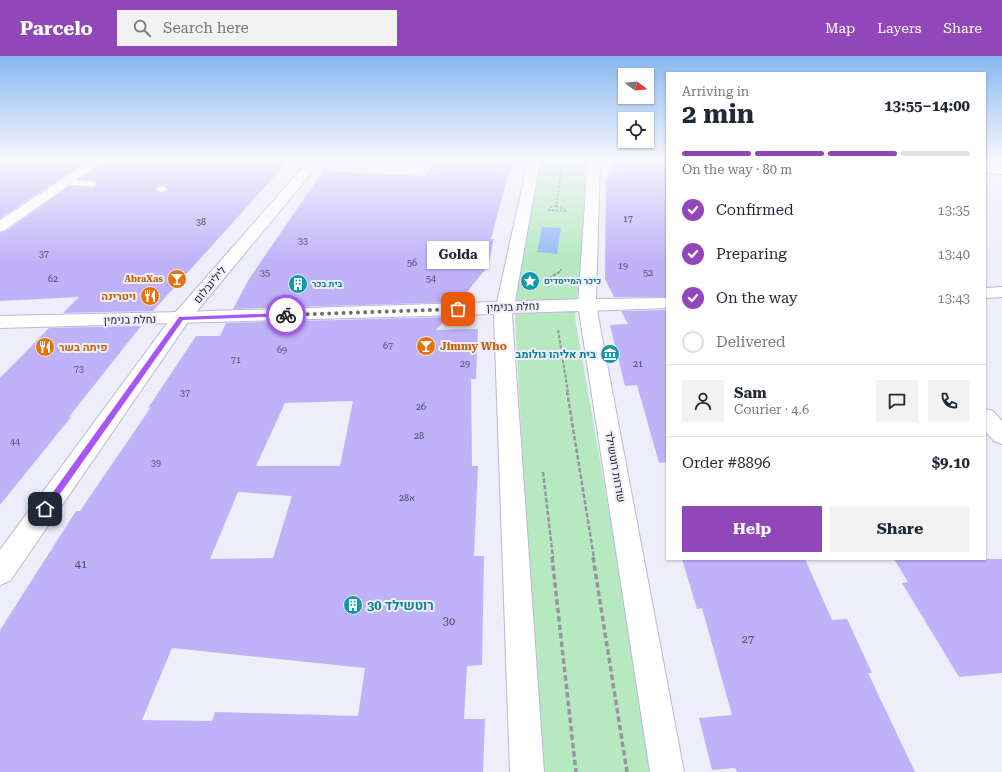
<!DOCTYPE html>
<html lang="en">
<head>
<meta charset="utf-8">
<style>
	body { margin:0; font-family:"Roboto Serif",Heebo,serif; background:#f2f2f3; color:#1f2937; height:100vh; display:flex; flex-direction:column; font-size:15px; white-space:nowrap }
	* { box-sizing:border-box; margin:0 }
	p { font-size:13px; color:#747a83 }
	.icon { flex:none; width:22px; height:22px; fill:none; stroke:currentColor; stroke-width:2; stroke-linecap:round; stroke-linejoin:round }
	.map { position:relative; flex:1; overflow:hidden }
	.sheet { position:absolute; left:666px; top:16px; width:320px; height:488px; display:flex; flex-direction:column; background:#fff; border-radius:0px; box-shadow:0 1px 3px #0004 }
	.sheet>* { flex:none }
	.needle { width:26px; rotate:106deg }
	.fabs { position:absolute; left:618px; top:12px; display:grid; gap:8px }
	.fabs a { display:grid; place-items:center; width:36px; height:36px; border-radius:0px; background:#fff; box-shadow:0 1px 3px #0004; font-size:20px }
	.pin { position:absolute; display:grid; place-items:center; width:34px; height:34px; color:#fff; margin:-17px; border-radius:8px; box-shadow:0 2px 6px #0006 }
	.courier { position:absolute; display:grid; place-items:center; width:40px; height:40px; margin:-20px; border:3px solid #a855f7; border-radius:50%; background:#fff; color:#222; box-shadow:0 1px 5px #0007 }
	.bubble { position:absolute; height:28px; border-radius:0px; background:#fff; box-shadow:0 1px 3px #0004; font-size:13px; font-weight:700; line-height:28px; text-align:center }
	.headline em { font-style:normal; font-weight:700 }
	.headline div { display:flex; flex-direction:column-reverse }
	.headline { display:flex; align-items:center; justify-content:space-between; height:68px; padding:0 16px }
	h1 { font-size:26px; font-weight:700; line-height:30px }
	.bar { display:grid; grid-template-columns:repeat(4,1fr); gap:6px 4px; align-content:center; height:48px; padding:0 16px }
	.bar i { height:5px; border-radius:3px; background:#e0e1e3 }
	.bar .active { background:#9147b9 }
	.bar p { grid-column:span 4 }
	.line { display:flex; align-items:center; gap:10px; padding:0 16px; border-top:1px solid #e0e1e3 }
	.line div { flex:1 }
	.round { display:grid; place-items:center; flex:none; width:42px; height:42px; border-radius:0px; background:#f2f2f3 }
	ol { padding:0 16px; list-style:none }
	li { display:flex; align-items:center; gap:12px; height:44px }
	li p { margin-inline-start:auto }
	li .icon { padding:4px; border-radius:50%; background:#9147b9; color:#fff; stroke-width:4 }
	li:last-child { color:#747a83 }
	li i { width:22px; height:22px; border:2px solid #e0e1e3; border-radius:50% }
	.action { display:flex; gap:8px; margin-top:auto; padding:8px 16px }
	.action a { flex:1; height:46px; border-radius:0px; background:#9147b9; color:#fff; font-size:16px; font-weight:700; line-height:46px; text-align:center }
	.action a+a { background:#f2f2f3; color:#1f2937 }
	header { display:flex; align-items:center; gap:24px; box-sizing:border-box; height:56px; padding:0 20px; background:#9147b9; color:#fff }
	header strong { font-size:19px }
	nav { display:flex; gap:22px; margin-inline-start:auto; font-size:14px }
	.search { width:280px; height:36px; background:#f2f2f3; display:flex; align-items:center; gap:10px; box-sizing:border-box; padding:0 14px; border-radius:0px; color:#747a83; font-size:15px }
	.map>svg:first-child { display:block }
	.green { fill:#b6e9c0 }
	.water { fill:#98b9fa }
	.building { fill:#c0b2f9; fill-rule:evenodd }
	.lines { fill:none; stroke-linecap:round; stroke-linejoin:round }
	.lane-casing { stroke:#bbb7d6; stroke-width:2 }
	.street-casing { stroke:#bbb7d6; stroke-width:2 }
	.secondary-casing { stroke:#bbb7d6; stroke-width:2 }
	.path-far3 { stroke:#9695a1; stroke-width:1.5; stroke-dasharray:2.5 1.5; stroke-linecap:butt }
	.path-far2 { stroke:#9695a1; stroke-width:2; stroke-dasharray:3.5 1.5; stroke-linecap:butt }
	.path-far1 { stroke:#9695a1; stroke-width:2.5; stroke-dasharray:4.5 2; stroke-linecap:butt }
	.path { stroke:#9695a1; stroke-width:3.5; stroke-dasharray:5.5 3; stroke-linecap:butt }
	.lane { fill:#fff; fill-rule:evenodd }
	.street { fill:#fff; fill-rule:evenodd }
	.secondary { fill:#fff; fill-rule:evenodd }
	.route { fill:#a855f7 }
	.done { stroke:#6d6c78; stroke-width:4; stroke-dasharray:0 7.2 }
	.labels { text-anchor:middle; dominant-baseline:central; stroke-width:4; stroke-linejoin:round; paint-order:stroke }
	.number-label { font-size:9px; fill:#4e4964 }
	.far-food-label { font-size:9px; font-weight:bold; fill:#c56008; stroke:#eeedfa; text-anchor:end }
	.far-culture-label { font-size:9px; font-weight:bold; fill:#0d838f; stroke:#eeedfa; text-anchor:start }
	.street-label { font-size:11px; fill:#282632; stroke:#eeedfa }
	.food-label { font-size:11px; font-weight:bold; fill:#c56008; stroke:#eeedfa; text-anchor:start }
	.culture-label { font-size:11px; font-weight:bold; fill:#0d838f; stroke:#eeedfa; text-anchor:end }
	.near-number-label { font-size:11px; fill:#4e4964 }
	.near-culture-label { font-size:13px; font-weight:bold; fill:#0d838f; stroke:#eeedfa; text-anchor:start }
</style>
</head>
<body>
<header>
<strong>Parcelo</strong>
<div class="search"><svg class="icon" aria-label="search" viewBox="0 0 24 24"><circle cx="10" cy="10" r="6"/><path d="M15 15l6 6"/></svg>Search here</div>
<nav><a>Map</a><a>Layers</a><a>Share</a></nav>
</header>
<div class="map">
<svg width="1002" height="716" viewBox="0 0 1002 716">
	<rect width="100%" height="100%" fill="#eeedfa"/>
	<!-- green -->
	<path class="green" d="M541 104H587L579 225 575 262 655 716H540L515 263 519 220Z"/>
	<!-- water -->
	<path class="water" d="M542 171 561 172 557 198 537 196Z"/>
	<!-- building -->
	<path class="building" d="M0 104H89L0 162Z
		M106 104H289L153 255 63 257 79 241 0 245V177L6 175 70 130 94 132 98 128 94 124 81 123ZM163 129 168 133 166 136 160 137 155 134 157 130Z
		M434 104H512L491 183H494L488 210 459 246 233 253 249 223 323 115 426 120Z
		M610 104H667V241H614L605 223 606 121H612Z
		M667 254V406L659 407 637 329 625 330 610 269 628 268 621 255Z
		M447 261 436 274 478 273 476 323H471L472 410H478L474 500H484L482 609 467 610 464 663H485L483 716H0V574L76 455H80L151 351 148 352 196 280H220L226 267ZM353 345 340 410H256L285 347ZM238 436 292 440 273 502 210 503ZM172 592 365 612 358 660 215 656 212 665 142 664Z
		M141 270 69 361H71L0 449V322L49 272Z
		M682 503H805L832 564 847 563 872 617H868L915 716H737L735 712 712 714 699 662 732 659 702 552 697 553Z
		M894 503H1002V617L959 621 902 527 908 526Z"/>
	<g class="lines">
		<!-- lane casing -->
		<g class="lane-casing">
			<path id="lane" d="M66 123 93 125 97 128 93 131 63 128 62 126Z
				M163 130 167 133 166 135 160 136 156 133 157 131Z"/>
		</g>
		<!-- street casing -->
		<g class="street-casing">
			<path id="street" d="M91 104H105L5 174 0 176V164Z
				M309 104H322L188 266 10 525 0 529V494L174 258Z
				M528 104H540L514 251 511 255 505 257 499 255 496 251Z
				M588 104H600L596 243 667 242V252L587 255 581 253 578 249Z
				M985 109 1002 110V118L985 117Z
				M1002 231V241L985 242V232Z
				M985 353 993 355 1002 365V388L994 385 985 375Z"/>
		</g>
		<!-- secondary casing -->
		<g class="secondary-casing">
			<path id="secondary" d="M587 243 593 245 596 249 684 716H650L579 255 513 257 512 259 544 716H510L494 258 0 272V260L181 256Z"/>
		</g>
		<!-- path-far3 -->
		<path class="path-far3" d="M556 150 565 154
			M550 151 556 150 563 104
			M548 154 567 155"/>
		<!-- path-far2 -->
		<path class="path-far2" d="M546 226V224L561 215V213
			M558 274 568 336"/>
		<!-- path-far1 -->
		<path class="path-far1" d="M567 335 594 502
			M543 416 553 502"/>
		<!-- path -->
		<path class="path" d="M552 501 576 716
			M593 501 627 716"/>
		<!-- lane -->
		<use href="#lane" class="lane"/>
		<!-- street -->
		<use href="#street" class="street"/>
		<!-- secondary -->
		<use href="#secondary" class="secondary"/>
	</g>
	<!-- sky -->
	<linearGradient id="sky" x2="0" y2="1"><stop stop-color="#88b6ef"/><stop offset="0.51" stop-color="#f7f7fd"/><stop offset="1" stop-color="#f7f7fd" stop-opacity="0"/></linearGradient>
	<rect width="1002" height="204" fill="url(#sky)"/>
	<!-- route -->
	<path class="route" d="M286 257 289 259 288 260 183 264 48 455H43V450L179 261Z"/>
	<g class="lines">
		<!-- done -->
		<path class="done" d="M286 259 458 253"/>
	</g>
	<!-- icons -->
	<defs>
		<g id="bar-disc" transform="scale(1)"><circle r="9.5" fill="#e8710a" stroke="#eeedfa"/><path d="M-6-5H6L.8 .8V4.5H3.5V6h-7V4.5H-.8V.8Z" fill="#fff"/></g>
		<g id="sight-disc" transform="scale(1)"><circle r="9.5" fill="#0f9aa8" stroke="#eeedfa"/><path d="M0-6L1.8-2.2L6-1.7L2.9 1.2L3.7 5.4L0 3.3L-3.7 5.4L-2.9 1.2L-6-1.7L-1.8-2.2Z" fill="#fff"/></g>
		<g id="building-disc" transform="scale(1)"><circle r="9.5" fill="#0f9aa8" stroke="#eeedfa"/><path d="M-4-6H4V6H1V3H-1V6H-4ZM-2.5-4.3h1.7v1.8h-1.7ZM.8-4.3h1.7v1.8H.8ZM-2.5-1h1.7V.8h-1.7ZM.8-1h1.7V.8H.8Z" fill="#fff"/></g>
		<g id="restaurant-disc" transform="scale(1)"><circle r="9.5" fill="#e8710a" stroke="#eeedfa"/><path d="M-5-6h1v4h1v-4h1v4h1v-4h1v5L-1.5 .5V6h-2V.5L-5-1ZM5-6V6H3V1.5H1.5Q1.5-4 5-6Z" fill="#fff"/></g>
		<g id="museum-disc" transform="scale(1)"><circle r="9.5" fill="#0f9aa8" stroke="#eeedfa"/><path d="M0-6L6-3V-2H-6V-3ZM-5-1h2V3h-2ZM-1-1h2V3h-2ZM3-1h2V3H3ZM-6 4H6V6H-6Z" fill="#fff"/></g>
	</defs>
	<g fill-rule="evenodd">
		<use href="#bar-disc" x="177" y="223"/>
		<use href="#sight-disc" x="530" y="225"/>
		<use href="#building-disc" x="298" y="228"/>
		<use href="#restaurant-disc" x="150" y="240"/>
		<use href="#bar-disc" x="426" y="290"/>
		<use href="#restaurant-disc" x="45" y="291"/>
		<use href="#museum-disc" x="610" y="298"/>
		<use href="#building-disc" x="353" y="549"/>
	</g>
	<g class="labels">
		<!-- number labels -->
		<g class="number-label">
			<text x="628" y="163">17</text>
			<text x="201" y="166">38</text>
			<text x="303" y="185">33</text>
			<text x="44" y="198">37</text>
			<text x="412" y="207">56</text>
			<text x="623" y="210">19</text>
			<text x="265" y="217">35</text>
			<text x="648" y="217">52</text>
			<text x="53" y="223">62</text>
			<text x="431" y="223">54</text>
			<text x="388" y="290">67</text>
			<text x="282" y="294">69</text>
			<text x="236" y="304">71</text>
			<text x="465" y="308">29</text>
			<text x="638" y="308">21</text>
			<text x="79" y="313">73</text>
			<text x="185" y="337">37</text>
			<text x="421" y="351">26</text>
			<text x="419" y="380">28</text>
			<text x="15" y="386">44</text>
			<text x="156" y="407">39</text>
			<text x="407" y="442">28א</text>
		</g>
		<!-- far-food labels -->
		<g class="far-food-label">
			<text x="163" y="223">AbraXas</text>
		</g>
		<!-- far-culture labels -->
		<g class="far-culture-label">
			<text x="544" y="225">כיכר המייסדים</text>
			<text x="312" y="228">בית בכר</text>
		</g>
		<!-- street labels -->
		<g class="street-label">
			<text transform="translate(210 229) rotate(-50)">לילינבלום</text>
			<text transform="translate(513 251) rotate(-2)">נחלת בנימין</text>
			<text transform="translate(130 264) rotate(-1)">נחלת בנימין</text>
			<text transform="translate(615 411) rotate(80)">שדרות רוטשילד</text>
		</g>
		<!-- food labels -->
		<g class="food-label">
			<text x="136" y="240" text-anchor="end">ויטרינה</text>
			<text x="440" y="290">Jimmy Who</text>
			<text x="59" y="291">פיתה בשר</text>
		</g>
		<!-- culture labels -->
		<g class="culture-label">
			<text x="596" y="298">בית אליהו גולומב</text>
		</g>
		<!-- near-number labels -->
		<g class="near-number-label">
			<text x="81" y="508">41</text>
			<text x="449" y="565">30</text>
			<text x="748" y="583">27</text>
		</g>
		<!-- near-culture labels -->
		<g class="near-culture-label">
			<text x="367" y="549">רוטשילד 30</text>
		</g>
	</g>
</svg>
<div class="fabs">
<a><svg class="needle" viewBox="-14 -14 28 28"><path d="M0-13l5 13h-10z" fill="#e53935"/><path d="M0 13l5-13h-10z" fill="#747a83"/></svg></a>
<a><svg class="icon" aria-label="locate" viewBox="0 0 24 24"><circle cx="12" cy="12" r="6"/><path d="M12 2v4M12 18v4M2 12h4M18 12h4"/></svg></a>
</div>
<div class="pin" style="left:458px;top:253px;background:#ea580c"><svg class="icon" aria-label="bag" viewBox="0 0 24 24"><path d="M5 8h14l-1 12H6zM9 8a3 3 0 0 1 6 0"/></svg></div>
<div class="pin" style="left:45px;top:453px;background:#1f2937"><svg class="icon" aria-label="home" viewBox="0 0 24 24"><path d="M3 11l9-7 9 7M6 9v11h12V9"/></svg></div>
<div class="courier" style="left:286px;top:259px"><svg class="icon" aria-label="bike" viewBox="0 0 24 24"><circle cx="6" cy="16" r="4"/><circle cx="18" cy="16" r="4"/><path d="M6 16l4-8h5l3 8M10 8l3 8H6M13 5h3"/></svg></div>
<div class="bubble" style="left:427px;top:185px;width:62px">Golda</div>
<section class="sheet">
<div class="headline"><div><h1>2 min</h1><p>Arriving in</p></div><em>13:55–14:00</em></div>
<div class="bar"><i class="active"></i><i class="active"></i><i class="active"></i><i></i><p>On the way · 80 m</p></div>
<ol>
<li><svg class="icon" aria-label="check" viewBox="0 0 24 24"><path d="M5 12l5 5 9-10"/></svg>Confirmed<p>13:35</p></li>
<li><svg class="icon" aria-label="check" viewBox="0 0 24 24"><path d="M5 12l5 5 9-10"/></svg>Preparing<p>13:40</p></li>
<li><svg class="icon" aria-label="check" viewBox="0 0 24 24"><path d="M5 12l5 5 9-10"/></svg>On the way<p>13:43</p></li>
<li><i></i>Delivered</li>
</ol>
<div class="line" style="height:72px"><a class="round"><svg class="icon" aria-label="person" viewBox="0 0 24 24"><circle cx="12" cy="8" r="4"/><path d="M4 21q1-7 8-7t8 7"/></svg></a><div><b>Sam</b><p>Courier · 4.6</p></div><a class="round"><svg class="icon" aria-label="chat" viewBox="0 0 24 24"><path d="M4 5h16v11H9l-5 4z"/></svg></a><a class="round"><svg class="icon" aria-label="phone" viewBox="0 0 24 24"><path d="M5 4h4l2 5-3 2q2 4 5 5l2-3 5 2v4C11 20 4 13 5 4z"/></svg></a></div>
<div class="line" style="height:52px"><div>Order #8896</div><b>$9.10</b></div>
<div class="action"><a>Help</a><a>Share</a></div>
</section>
</div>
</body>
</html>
